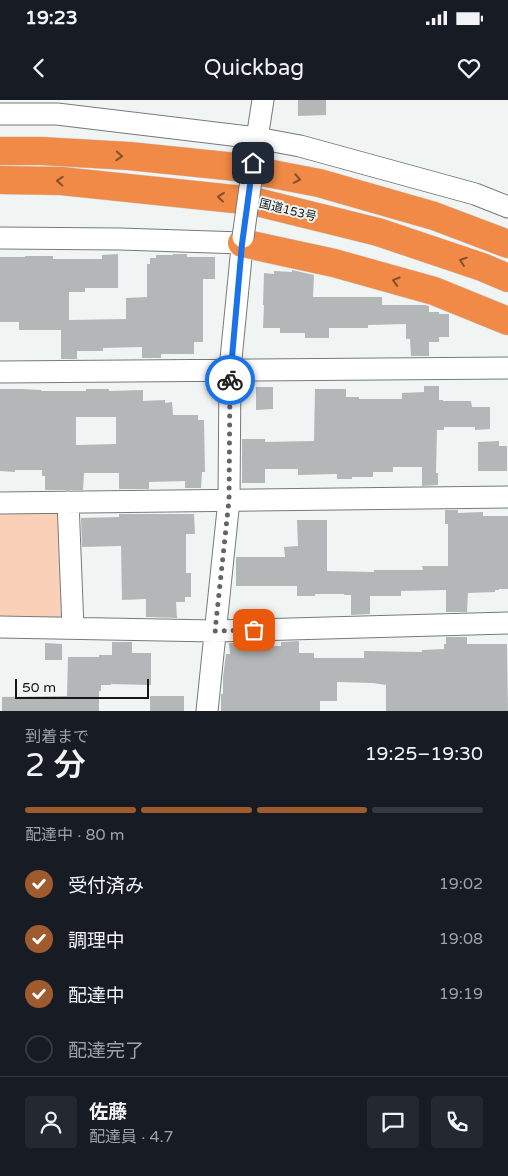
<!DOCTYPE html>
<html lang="ja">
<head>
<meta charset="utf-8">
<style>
	body { margin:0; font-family:"Varela Round","Noto Sans JP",sans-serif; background:#242831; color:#f1f3f6; height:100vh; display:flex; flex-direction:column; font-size:19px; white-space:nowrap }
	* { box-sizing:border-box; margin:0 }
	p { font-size:16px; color:#9ea1a6 }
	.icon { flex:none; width:28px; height:28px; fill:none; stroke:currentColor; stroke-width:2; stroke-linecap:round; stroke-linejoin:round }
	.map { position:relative; height:611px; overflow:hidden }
	.side { display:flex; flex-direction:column; background:#171b24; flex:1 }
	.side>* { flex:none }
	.scale { position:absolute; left:15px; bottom:12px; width:134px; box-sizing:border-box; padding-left:5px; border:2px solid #161717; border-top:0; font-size:14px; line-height:18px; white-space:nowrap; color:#161717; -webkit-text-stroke:4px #f0f5f4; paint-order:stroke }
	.pin { position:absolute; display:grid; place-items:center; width:42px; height:42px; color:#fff; margin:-21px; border-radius:10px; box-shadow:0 2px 8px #0006 }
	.courier { position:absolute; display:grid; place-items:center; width:50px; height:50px; margin:-25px; border:4px solid #1a73e8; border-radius:50%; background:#fff; color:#222; box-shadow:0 1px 6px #0007 }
	.overview em { font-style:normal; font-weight:600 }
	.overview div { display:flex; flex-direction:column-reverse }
	.overview { display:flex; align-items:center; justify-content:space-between; height:85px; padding:0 25px }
	h1 { font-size:32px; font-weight:600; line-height:38px }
	.bar { display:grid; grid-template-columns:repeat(4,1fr); gap:8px 5px; align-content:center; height:60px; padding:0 25px }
	.bar i { height:6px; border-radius:4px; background:#363941 }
	.bar .on { background:#9f5b2d }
	.bar p { grid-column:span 4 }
	.line { display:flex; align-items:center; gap:12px; padding:0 25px; border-top:1px solid #363941 }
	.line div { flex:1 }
	.round { display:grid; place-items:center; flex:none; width:52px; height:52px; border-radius:5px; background:#242831 }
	ol { padding:0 25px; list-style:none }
	li { display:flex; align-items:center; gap:15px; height:55px }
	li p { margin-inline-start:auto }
	li .icon { padding:5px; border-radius:50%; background:#9f5b2d; color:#fff; stroke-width:4 }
	li:last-child { color:#9ea1a6 }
	li i { width:28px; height:28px; border:2px solid #363941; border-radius:50% }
	.status { display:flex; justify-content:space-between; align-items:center; height:35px; padding:0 25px; background:#171b24; direction:ltr }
	.status svg { height:14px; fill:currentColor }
	header { display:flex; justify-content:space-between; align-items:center; height:65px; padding:0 25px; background:#171b24; font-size:22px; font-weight:600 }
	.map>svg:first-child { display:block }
	.green { fill:#fad0b8 }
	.building { fill:#b3b7b7; fill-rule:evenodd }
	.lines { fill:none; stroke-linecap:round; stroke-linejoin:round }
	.minor-casing { stroke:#767a79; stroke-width:23 }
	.highway-casing { stroke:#d0d1d1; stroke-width:29 }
	.minor { stroke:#fff; stroke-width:21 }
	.highway { stroke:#f08a46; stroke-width:28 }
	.minor-bridge-casing { stroke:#767a79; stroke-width:23; stroke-linecap:butt }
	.minor-bridge { stroke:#fff; stroke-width:21 }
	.oneway { stroke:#83502e }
	.done { stroke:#626564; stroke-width:5; stroke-dasharray:0 9 }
	.route { stroke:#1a73e8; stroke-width:6 }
	.labels { text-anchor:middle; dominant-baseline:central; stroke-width:4; stroke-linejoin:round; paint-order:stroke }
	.street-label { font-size:12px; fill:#161717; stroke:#f0f5f4 }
</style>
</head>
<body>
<div class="status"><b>19:23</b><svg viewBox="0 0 49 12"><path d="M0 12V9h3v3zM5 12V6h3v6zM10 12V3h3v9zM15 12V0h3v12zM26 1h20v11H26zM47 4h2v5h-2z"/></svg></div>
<header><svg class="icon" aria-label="back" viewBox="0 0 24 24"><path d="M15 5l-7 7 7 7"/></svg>Quickbag<svg class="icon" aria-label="heart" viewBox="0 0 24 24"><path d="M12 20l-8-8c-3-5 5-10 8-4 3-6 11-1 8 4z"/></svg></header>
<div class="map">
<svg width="508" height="611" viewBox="0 0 508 611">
	<rect width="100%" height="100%" fill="#f0f5f4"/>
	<!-- green -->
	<path class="green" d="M0 405H65L69 523 0 521Z"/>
	<!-- building -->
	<path class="building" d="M298 0H326V15L298 16Z
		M118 154V188H85V192H69V220L126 219V198L147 197V164H150V158H156V155H173V154H187V157H215V179H203V242H194V254H161V258H142V247L103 248V251H77V259H61V230H19V222H0V157H25V156H53V159H102V155Z
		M292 170 314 175 313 197H382V205H425L429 206V212H439V214H449V237H439V242H429V256H411L410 239H406V224L368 225V228H329V238H305V233H280V228H263L264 205H263L264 173 274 174V171L292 172Z
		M424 286H439V300H443V301H471L472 307H490V329L475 330V327H444V330H437L436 373H438V385L422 386V367H393V372H373V377H352V379H337V374L298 375V369H265V383H242V339H265V342L314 341 315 289H346V297H359V299H402V293L424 292Z
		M256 287H273V309L256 310Z
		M0 289H22L41 290V291H86V289H109V291L143 290V301L165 300V303L172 302 173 315H198V320H204L205 372H202L201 388H185V381L149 382V389H119V373H84L83 390H45V376H42V370H15V372L0 371ZM76 317H116V344L76 345Z
		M499 341V346H507V371H478V342Z
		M445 410H458V413L483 412V416H508V489H499V490H495V492L468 493 467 512H446V490L401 491V496H370V514L351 515V495H344V494H315V496H297V486H236V457H285L284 447 298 446 297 420H327V471L374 472V470H423L422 466H448V424H445Z
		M119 414H194L195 434H186V473H191V497H185V502H176L177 518 146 517V499L122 500 121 446 82 447 81 418 119 417Z
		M446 537H467V544H507L508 611H386V585L373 583 337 582V601H320V611H221V594H223V577L226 554H230L229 543H251V546H281V542L299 541V553H314V558H364V551L422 552V550L444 549V544H446Z
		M112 542H132V553H151V585L111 584V585H101V591H99V611H2V597L67 596 68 557H99V555H112Z
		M45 543 62 544V560H45Z
		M150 596H184V611H150Z"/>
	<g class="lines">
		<!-- minor casing -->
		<g class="minor-casing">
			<path id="minor" d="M0 14H57L257 38 300 46 475 94 508 107
				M256 45 263 0
				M0 138 120 139 242 143
				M0 272 508 268
				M68 402 73 528
				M0 403 508 397
				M0 527 215 531 508 523
				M207 611 229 400 230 269 243 137"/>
		</g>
		<!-- highway casing -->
		<g class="highway-casing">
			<path id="highway" d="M0 51H41L129 56 236 67 319 83 434 116 508 144
				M0 80 61 81 253 101 378 132 482 167 508 178
				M242 143 334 163 434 191 508 221"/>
		</g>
		<!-- minor -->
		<use href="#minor" class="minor"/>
		<!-- highway -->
		<use href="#highway" class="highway"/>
		<!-- minor-bridge casing -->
		<g class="minor-bridge-casing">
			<path id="minor-bridge" d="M243 137 256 45"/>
		</g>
		<!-- minor-bridge -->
		<use href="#minor-bridge" class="minor-bridge"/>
	</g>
	<!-- one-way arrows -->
	<defs><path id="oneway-chevron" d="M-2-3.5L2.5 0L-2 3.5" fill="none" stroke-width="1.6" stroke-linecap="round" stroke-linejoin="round" transform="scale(1.25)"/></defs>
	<g class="oneway">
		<use href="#oneway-chevron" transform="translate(119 56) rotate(3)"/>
		<use href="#oneway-chevron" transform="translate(297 79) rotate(11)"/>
		<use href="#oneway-chevron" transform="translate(60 81) rotate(-177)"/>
		<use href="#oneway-chevron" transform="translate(221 97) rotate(-174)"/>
		<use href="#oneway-chevron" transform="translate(463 161) rotate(-161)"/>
		<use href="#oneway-chevron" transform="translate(396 181) rotate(-164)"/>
	</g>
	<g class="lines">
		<!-- done -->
		<path class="done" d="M230 280 229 400 215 531 254 530"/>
		<!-- route -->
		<path class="route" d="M230 280 242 144 253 63"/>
	</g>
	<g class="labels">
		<!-- street labels -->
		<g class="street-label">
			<text transform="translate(288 110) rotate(14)">国道153号</text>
		</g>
	</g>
</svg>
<div class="scale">50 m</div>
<div class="pin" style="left:254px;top:530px;background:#ea580c"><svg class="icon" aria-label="bag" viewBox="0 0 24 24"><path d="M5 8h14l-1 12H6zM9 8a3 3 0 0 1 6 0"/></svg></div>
<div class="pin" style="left:253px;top:63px;background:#1f2937"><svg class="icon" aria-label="home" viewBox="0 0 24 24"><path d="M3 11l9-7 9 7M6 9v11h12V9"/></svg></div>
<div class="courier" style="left:230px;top:280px"><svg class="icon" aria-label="bike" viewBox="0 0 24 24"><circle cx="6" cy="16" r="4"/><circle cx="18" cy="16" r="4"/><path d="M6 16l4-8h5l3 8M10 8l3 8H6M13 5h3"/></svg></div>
</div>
<section class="side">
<div class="overview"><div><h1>2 分</h1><p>到着まで</p></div><em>19:25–19:30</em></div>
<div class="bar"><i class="on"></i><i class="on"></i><i class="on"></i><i></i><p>配達中 · 80 m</p></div>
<ol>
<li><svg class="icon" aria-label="check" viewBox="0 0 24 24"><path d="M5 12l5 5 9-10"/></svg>受付済み<p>19:02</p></li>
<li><svg class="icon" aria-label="check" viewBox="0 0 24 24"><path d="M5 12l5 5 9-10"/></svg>調理中<p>19:08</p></li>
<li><svg class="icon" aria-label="check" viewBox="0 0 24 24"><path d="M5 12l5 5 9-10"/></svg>配達中<p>19:19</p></li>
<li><i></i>配達完了</li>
</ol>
<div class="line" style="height:90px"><a class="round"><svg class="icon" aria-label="person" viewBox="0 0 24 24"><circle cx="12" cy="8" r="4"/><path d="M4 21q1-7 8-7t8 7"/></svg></a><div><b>佐藤</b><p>配達員 · 4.7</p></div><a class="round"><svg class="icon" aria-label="chat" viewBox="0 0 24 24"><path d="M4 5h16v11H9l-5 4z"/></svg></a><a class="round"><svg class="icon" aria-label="phone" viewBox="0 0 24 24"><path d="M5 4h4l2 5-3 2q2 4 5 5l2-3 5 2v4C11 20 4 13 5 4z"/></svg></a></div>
</section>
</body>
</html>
